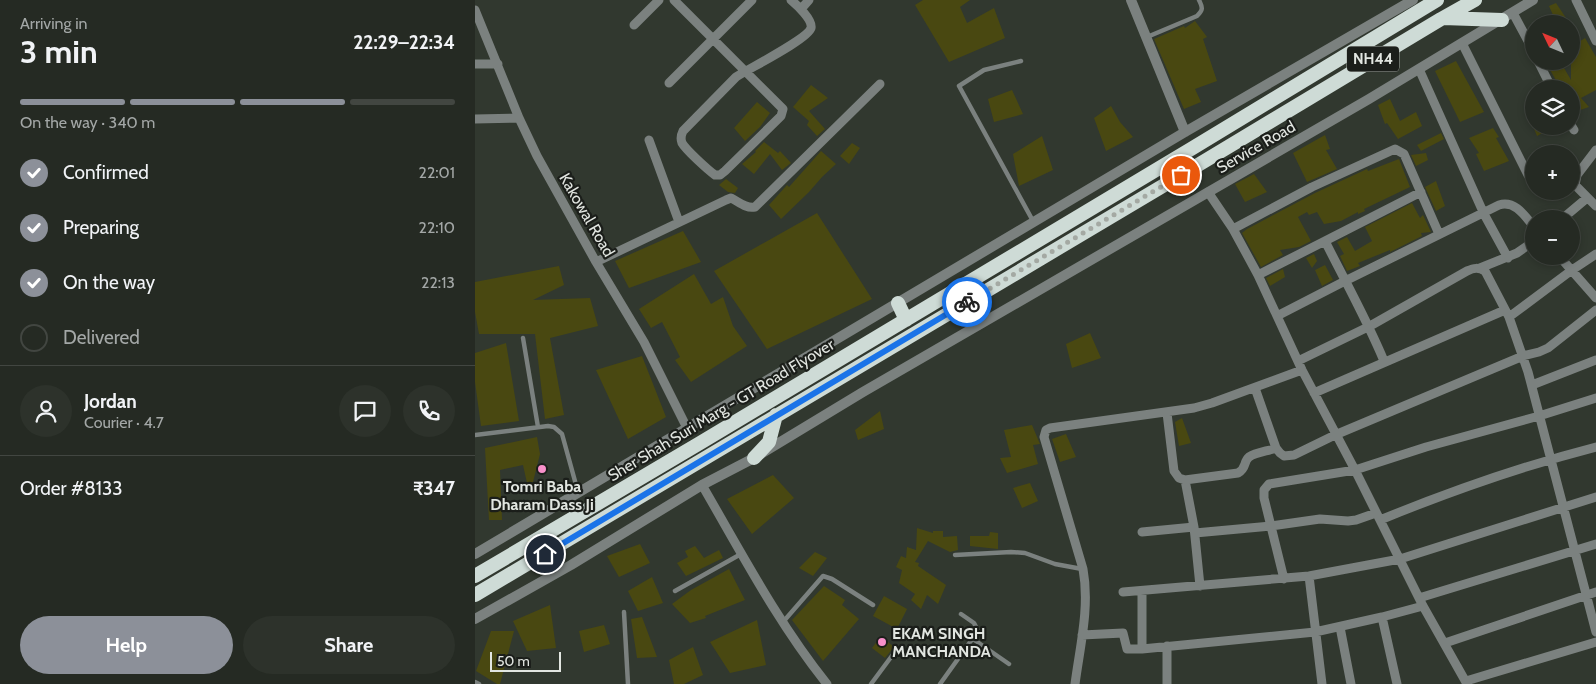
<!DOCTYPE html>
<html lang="en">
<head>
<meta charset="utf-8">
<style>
	body { margin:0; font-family:Cabin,sans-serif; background:#2d322b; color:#f1f3f6; height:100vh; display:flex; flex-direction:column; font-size:19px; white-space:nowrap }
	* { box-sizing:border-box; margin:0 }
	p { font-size:16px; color:#a3a7a6 }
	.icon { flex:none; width:28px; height:28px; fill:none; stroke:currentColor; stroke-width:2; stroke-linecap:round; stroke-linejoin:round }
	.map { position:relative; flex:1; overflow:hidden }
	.drawer { display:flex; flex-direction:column; background:#252a23; width:475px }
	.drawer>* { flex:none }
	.needle { width:32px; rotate:313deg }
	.fabs { position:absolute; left:1050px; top:15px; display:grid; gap:10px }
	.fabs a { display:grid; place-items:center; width:55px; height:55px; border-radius:50%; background:#252a23; box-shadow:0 2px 8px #0003,0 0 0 1px #424641; font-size:25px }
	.scale { position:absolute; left:15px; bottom:12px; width:71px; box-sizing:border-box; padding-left:5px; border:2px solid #e2e6e1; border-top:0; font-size:14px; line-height:18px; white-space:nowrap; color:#e2e6e1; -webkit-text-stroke:4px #1b1e1a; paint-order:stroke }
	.pin { position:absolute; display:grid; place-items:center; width:42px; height:42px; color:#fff; margin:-21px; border:2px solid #fff; border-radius:50%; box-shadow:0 1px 5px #0007 }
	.courier { position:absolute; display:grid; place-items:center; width:50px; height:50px; margin:-25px; border:4px solid #1a73e8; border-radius:50%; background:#fff; color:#222; box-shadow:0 1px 6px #0007 }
	.head em { font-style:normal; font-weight:800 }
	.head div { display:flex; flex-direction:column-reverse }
	.head { display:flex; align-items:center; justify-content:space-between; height:85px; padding:0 20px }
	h1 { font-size:32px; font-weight:800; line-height:38px }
	.bar { display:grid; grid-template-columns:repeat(4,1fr); gap:8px 5px; align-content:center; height:60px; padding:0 20px }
	.bar i { height:6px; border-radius:4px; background:#424641 }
	.bar .active { background:#8c9099 }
	.bar p { grid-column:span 4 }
	.line { display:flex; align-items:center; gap:12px; padding:0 20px; border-top:1px solid #424641 }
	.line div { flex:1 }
	.round { display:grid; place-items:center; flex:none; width:52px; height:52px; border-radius:26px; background:#2d322b }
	ol { padding:0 20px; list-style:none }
	li { display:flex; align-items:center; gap:15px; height:55px }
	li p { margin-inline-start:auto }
	li .icon { padding:5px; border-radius:50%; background:#8c9099; color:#fff; stroke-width:4 }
	li:last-child { color:#a3a7a6 }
	li i { width:28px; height:28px; border:2px solid #424641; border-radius:50% }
	.primary-button { display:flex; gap:10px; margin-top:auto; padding:10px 20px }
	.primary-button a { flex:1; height:58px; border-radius:30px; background:#8c9099; color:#fff; font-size:20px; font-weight:800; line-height:58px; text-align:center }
	.primary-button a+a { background:#2d322b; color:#f1f3f6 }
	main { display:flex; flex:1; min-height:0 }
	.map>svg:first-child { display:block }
	.building { fill:#494811 }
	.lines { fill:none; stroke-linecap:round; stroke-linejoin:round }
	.service { stroke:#7b817f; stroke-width:4.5 }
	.minor { stroke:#7b817f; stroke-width:9 }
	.tertiary { stroke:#7b817f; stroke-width:10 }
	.trunk { stroke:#cedbd6; stroke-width:14 }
	.done { stroke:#a4a9a3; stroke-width:5; stroke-dasharray:0 9 }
	.route { stroke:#1a73e8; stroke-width:6 }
	.poi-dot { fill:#f890ca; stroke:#1b1e1a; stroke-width:2 }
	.labels { text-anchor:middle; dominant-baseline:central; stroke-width:4.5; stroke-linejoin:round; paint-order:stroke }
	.shield { fill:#1b1e1a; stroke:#a6aaa5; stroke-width:1 }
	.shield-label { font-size:15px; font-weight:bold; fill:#e2e6e1 }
	.street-label { font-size:16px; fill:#e2e6e1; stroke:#1b1e1a }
	.poi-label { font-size:16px; font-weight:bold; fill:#e2e6e1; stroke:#1b1e1a }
</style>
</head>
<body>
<main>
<section class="drawer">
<div class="head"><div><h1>3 min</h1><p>Arriving in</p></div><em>22:29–22:34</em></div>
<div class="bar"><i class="active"></i><i class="active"></i><i class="active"></i><i></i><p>On the way · 340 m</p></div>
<ol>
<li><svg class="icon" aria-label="check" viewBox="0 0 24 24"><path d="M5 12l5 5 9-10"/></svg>Confirmed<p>22:01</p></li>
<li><svg class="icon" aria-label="check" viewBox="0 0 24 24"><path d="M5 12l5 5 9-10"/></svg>Preparing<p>22:10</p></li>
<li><svg class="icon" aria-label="check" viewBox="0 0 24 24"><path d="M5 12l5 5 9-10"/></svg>On the way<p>22:13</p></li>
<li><i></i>Delivered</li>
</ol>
<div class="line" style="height:90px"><a class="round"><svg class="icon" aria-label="person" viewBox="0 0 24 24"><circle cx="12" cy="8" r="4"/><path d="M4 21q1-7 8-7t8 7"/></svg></a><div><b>Jordan</b><p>Courier · 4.7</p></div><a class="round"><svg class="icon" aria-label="chat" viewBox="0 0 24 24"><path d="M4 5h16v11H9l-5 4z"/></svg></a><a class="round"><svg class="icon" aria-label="phone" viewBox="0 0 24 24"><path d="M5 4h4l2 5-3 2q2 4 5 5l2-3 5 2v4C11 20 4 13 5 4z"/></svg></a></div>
<div class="line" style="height:65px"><div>Order #8133</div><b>₹347</b></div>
<div class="primary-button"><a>Help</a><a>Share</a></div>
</section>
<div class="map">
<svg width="1121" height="684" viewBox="0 0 1121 684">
	<rect width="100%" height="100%" fill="#31382f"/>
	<!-- building -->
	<path class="building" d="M448 0H495L485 7 492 23 519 8 530 38 474 62 440 5Z
		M1081 3 1095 24H1082L1074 6Z
		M720 21 732 37 728 39 742 81 720 89 726 102 709 109 679 39 709 26 710 28Z
		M1110 38 1121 57V90L1106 98 1114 107 1096 113V89H1086L1070 61H1085L1096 80V47Z
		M981 61 1009 112 985 122 960 71Z
		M336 85 353 98 334 111 350 129 342 136 332 125 334 121 318 107Z
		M537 90 548 114 519 122 513 99Z
		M915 99 925 121 941 112 947 126 923 139 912 123 910 124 903 105Z
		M282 102 295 113 285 127 270 141 259 128Z
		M1059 105V126H1080L1062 136 1051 109Z
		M636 106 645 122 658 137 631 151 619 118Z
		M1018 128 1024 137 1021 138 1034 161 1009 171 1001 154 1004 153 994 138Z
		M966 133 969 139 946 151 942 145Z
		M850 135 855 149 851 150 862 169 832 182 818 153Z
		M567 136 578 170 544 186 538 154Z
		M289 142 303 153 305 151 316 163 307 170 295 154 279 174 267 164 281 152 280 151Z
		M377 143 385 148 374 164 365 156Z
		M346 151 361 164 347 177 334 192 306 219 294 205 312 185 314 187Z
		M951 153 953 160 941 166 936 155Z
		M924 159 935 187 889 209 890 211 883 214V212L866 221 849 224 842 212 834 215 832 212 823 217 836 241 824 247 805 250 808 255 786 267 767 233 772 229 840 193 892 169 893 171Z
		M779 174 792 192 770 202 760 184Z
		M251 179 263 188 260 193 253 192 244 185Z
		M961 181 970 206 961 211 950 187Z
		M937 203 945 218 948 215 956 232 946 233 947 236 915 252V250L883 263 885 266 872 271 865 256 869 254 862 242 872 237 880 251 897 241 890 227Z
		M342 213 397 299 292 349 239 271Z
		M208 231 226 262 154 288 140 261Z
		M839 254 842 261 837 268 831 258Z
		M850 265 858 280 847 286 840 270Z
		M84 266 89 285 58 300 115 298 123 326 75 338 89 415 70 419 60 334H4L0 312V282Z
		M808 269 810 277 795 286 791 278Z
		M219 274 236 304 248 297 258 326 272 346 216 382 200 360 205 357 187 322 176 328 164 309Z
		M615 333 626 358 597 368 591 344Z
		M31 343 44 421 6 426 0 382V353Z
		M167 356 191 417 153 439 121 370Z
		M405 411 409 429 383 440 380 430Z
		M707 418 716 443 704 446 700 422Z
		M557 425 565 444 558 445 563 464 532 473 525 458 536 457 529 430Z
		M591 434 601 457 585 462 577 439Z
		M62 437 65 454 58 482 52 483 48 465 25 470 27 520H14L10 448Z
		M298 475 319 498 277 534 252 499Z
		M555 483 563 501 547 508 538 488Z
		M442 528 458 533V531H468V537L482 536 483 550 475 552 453 541 440 562 444 563 443 566 471 585 463 604 452 595 446 609 436 600 440 594 424 583 427 570 421 567 426 556 431 558 432 547 441 550Z
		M515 532 523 533V549L495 546V536H514Z
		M165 544 175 563 144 577 132 556Z
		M220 546 229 558 244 550 248 558 211 576 202 563 213 557 210 551Z
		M340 552 352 558 338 576 324 568Z
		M254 569 270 600 230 616 231 618 215 623 197 604 216 590Z
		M177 577 188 603 163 611 153 591Z
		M349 586 370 600 367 605 384 619 348 661 317 620Z
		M409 596 432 609 422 629 398 616Z
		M75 605 81 648 52 651 38 621Z
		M167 617 182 657 162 658 156 619Z
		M282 620 291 665 255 673 235 642Z
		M129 625 135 644 109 652 104 631Z
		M16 631H39L25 684H22L1 671Z
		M406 636 419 647 410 658 397 648Z
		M218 647 228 675 209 684H199L194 660Z"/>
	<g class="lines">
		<!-- service -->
		<path class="service" d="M672 37 722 16C728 10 728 8 724 0
			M546 61 509 70 484 86 558 221
			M48 338 63 427
			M0 435 73 426 79 427 87 434 103 492
			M480 555 536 552 550 553 580 564 607 569
			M200 591 266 554
			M149 612 153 684
			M308 622 348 576 357 579 398 605
			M498 639 534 664
			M0 682 4 684
			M396 684 422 649
			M465 684 503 631 499 623 486 614"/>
		<!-- minor -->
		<path class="minor" d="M199 0 308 109 306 116 250 171 245 175H240C233 170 211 150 207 143 205 138 206 135 208 131L261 77C273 69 333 39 336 28 338 20 322 5 316 0
			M1101 0 1121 41
			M326 9 334 0
			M0 10 44 118 62 156 121 262 169 342 212 428
			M1038 13 1059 52
			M159 25 184 0
			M987 43 1053 175
			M1063 61 1077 89
			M0 64H23
			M944 69 1009 214 1033 258
			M194 83 277 0
			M0 119 44 118
			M1096 125 1099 130
			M174 140 204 222
			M1121 150 1102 175 1100 185 1121 206
			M733 192 758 229 783 275 827 370 880 470 948 606 992 684
			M1087 219 1112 198
			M758 229 837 187 920 149 929 154 964 234
			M850 241 946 192
			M1084 256 1121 298
			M121 262 251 200 256 198C264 202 271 209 280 207L405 84
			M1005 268 1042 253 1059 241
			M783 275 850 241C870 281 892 320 909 361
			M802 316 870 281 1024 205C1040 200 1050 216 1059 227
			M1034 317 1097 270 1121 254
			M823 361 895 326 992 271C999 268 1003 267 1010 271L1034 317 1053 372 1121 632
			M1057 385 1121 360
			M780 388 801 448 805 453 809 456 819 455 860 435 1048 356 1064 352 1073 348 1121 310
			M839 393 1030 310
			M692 413 699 471 704 478 710 480 763 473C772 468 768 462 774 457 781 452 794 451 801 448
			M710 480 719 527 725 586
			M227 485C266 552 303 623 352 684
			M905 520C976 491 1047 466 1121 447
			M667 532 719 527
			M720 533 796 526 845 519 873 521 881 520 901 513
			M834 576 847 684
			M809 579 789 498V490L794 484 880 470 951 447 1064 416 1121 398
			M667 591V649
			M648 592 834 576 925 559 1121 497
			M944 598 1121 544
			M907 617 922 684
			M865 627 876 684
			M607 635 648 633 652 649H667L840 632 907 617 948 606
			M970 643 1121 592
			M991 681 1121 642
			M600 684C605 646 615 607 608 569L569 437 571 430 575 428 719 408 737 403 827 370
			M692 684V646"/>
		<!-- tertiary -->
		<path class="tertiary" d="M656 0 710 132
			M0 554 710 132 938 0
			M0 619 96 565 227 485 279 458 388 392 894 99 1058 0"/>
		<!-- trunk -->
		<path class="trunk" d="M968 18 1027 20
			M423 303 431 320
			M279 458 294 442 301 415
			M0 576 225 443 716 149 962 0
			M0 595 723 165 966 19 1000 0"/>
	</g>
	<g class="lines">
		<!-- done -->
		<path class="done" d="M492 302 706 175"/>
		<!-- route -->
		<path class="route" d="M70 554 492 302"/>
	</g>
	<!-- markers -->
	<g class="poi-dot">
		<circle cx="67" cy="469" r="5"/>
		<circle cx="407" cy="642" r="5"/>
	</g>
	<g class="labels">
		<!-- shield labels -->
		<rect class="shield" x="872" y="46.5" width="52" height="25" rx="4"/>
		<g class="shield-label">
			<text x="898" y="59">NH44</text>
		</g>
		<!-- street labels -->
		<g class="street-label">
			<text transform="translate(781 147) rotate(-30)">Service Road</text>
			<text transform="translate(112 215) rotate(60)">Kakowal Road</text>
			<text transform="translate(246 410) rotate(-31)">Sher Shah Suri Marg - GT Road Flyover</text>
		</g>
		<!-- poi labels -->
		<g class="poi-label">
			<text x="67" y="486">Tomri Baba<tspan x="67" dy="18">Dharam Dass Ji</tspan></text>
			<text x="417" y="633" text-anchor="start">EKAM SINGH<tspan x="417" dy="18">MANCHANDA</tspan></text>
		</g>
	</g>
</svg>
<div class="fabs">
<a><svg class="needle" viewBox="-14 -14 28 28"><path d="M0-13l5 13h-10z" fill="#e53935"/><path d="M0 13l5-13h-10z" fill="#a3a7a6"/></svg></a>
<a><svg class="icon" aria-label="layers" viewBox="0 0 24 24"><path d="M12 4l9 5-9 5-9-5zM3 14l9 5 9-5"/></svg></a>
<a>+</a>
<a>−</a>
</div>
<div class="scale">50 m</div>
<div class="pin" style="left:706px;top:175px;background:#ea580c"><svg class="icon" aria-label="bag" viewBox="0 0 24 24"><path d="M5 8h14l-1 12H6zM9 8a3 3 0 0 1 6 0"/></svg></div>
<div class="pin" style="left:70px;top:554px;background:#1f2937"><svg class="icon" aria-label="home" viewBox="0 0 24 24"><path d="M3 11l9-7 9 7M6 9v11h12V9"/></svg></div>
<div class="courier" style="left:492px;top:302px"><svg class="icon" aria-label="bike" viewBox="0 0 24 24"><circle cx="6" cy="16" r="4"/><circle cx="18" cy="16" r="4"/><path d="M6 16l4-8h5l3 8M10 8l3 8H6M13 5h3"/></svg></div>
</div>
</main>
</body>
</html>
